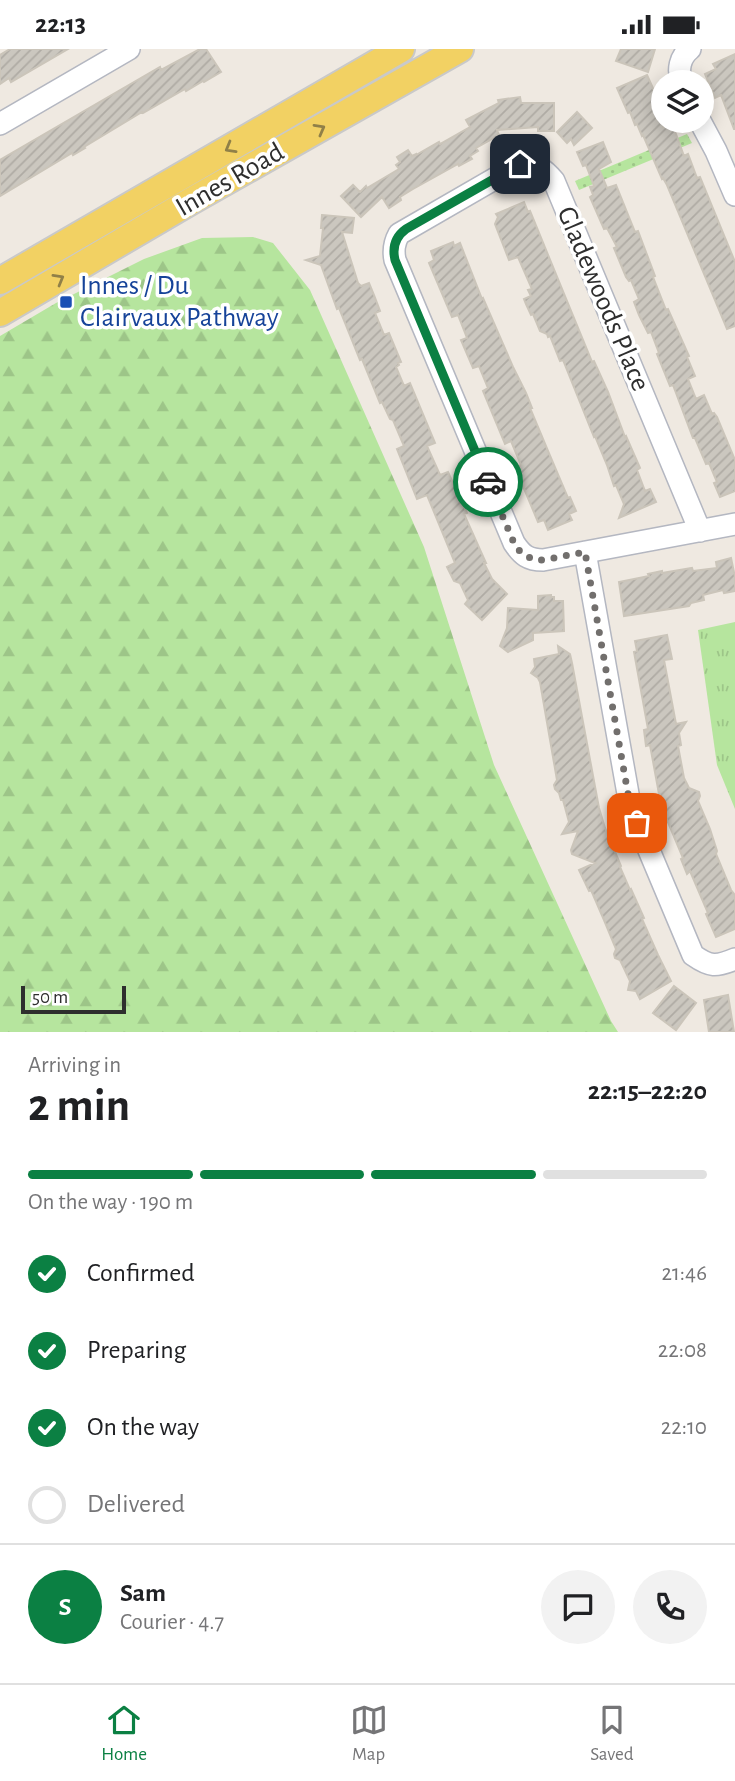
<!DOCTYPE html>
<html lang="en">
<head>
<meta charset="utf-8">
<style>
	body { margin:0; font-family:"Alegreya Sans",sans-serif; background:#f2f2f2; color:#202124; height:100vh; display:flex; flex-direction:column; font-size:26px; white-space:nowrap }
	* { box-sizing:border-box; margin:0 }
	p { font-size:23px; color:#757577 }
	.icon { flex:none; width:38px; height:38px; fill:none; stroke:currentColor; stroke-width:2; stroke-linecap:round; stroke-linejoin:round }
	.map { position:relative; height:983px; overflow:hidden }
	.drawer { display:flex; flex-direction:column; background:#fff; flex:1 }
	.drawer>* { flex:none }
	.tools { position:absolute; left:651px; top:21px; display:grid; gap:14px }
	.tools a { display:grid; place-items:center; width:63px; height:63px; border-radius:50%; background:#fff; box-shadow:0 4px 18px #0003; font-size:35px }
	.scale { position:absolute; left:21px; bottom:18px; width:105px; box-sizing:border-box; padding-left:7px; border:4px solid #2e2e2e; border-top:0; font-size:19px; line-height:24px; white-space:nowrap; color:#2e2e2e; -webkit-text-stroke:5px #fff; paint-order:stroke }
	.pin { position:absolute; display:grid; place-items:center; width:60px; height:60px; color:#fff; margin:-30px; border-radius:14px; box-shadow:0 4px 10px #0006 }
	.courier { position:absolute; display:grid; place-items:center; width:70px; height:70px; margin:-35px; border:5px solid #0b8043; border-radius:50%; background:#fff; color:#222; box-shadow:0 2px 9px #0007 }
	.overview em { font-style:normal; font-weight:600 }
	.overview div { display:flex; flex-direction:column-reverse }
	.overview { display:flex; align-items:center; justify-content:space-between; height:119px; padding:0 28px }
	h1 { font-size:46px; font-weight:600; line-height:52px }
	.bar { display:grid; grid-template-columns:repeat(4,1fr); gap:10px 7px; align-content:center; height:84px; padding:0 28px }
	.bar i { height:9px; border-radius:5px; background:#e0e0e0 }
	.bar .selected { background:#0b8043 }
	.bar p { grid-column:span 4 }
	.line { display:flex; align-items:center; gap:18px; padding:0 28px; border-top:2px solid #e0e0e0 }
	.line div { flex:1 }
	.round { display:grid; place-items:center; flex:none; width:74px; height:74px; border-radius:37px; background:#f2f2f2 }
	ol { padding:0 28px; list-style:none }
	li { display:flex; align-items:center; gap:21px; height:77px }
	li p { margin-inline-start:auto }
	li .icon { padding:7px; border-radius:50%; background:#0b8043; color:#fff; stroke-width:4 }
	li:last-child { color:#757577 }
	li i { width:38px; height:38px; border:4px solid #e0e0e0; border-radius:50% }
	.status { display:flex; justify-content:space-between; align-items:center; height:49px; padding:0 35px; background:#fff; direction:ltr }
	.status svg { height:19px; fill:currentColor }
	.tabs { display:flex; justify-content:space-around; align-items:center; height:98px; border-top:2px solid #e0e0e0; background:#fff; font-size:19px; color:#757577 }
	.tabs a { display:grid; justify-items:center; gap:4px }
	.tabs .selected { color:#0b8043 }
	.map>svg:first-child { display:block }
	.grass { fill:url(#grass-dots) }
	.forest { fill:url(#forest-firs) }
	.park { fill:url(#park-tufts) }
	.building { fill:url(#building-hatch); stroke:#cbc5ba; stroke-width:2 }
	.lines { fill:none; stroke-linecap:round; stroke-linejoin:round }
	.minor-casing { stroke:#b4b7c1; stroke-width:24 }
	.major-casing { stroke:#c9c9c9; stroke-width:30 }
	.minor { stroke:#fff; stroke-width:21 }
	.major { stroke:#f2d163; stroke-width:26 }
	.oneway { stroke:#908048 }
	.done { stroke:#726f6d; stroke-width:7; stroke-dasharray:0 12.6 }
	.route { stroke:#0b8043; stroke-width:9 }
	.transit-dot { fill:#1a4fb4; stroke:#fff; stroke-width:2.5 }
	.labels { text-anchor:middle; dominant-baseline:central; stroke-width:7; stroke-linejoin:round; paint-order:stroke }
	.street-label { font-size:28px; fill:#2e2e2e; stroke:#fff }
	.transit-label { font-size:28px; fill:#164399; stroke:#fff; text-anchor:start }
</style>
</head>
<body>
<div class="status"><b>22:13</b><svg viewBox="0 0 49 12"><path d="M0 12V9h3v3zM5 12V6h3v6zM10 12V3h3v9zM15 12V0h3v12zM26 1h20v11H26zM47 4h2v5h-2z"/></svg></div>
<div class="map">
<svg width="735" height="983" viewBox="0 0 735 983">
	<defs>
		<pattern id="grass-dots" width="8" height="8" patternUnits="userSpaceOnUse" patternTransform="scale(1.75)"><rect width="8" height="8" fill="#b6e59e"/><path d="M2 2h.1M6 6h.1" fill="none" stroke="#9dc588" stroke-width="1.8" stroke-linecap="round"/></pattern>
		<pattern id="forest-firs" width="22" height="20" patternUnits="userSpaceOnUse" patternTransform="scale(1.75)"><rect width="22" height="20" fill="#b6e59e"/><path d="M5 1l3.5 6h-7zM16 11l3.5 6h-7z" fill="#9dc588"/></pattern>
		<pattern id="park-tufts" width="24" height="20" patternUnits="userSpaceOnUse" patternTransform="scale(1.75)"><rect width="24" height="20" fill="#b6e59e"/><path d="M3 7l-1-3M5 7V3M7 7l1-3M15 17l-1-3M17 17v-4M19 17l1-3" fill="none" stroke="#9dc588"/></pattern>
		<pattern id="building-hatch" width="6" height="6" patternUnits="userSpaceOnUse" patternTransform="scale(1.75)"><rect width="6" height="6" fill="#cbc7bf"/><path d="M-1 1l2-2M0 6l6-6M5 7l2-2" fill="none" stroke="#afaba4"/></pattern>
	</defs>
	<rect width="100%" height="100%" fill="#efe9e1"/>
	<!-- grass -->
	<path class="grass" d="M687 85 692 94 579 141 575 132Z"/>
	<!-- forest -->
	<path class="forest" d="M253 188 273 194 310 241 424 498 494 716 611 972 618 983H0V287L56 254 144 210 202 189Z"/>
	<!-- park -->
	<path class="park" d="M735 573V760L717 716 698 581Z"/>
	<!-- building -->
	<path class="building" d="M10 0H68L11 33 9 29 0 35V6Z
		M200 0H206L221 23 204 33 203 32 186 42 185 40 143 64 142 63 84 98 85 99 73 106 72 104 0 147V111L160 18 161 21Z
		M621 0H655L648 23 616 12Z
		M735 5V80H734L721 46 715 49 705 25 716 20 713 15Z
		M647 26 661 57 663 56V78L672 74 684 107 688 105 697 129 700 128 735 213V277L727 280 667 136 663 129 662 130 643 86 642 87 637 75 635 76 630 63 628 64 617 39Z
		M520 48 521 54H554V82H538V78L497 81 499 86 476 99 478 102 470 107 472 110 459 117 458 115 413 140 400 148 401 151 389 159 382 148 361 168 341 147 353 136 360 143 366 137 367 139 399 120 396 116 400 113 397 108 408 101 412 107 416 105V106L439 93 440 95 470 78 466 71 499 54 498 51Z
		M577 63 592 79 574 96 571 90 567 94 557 83Z
		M603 93 611 113 599 120 607 139 616 136 635 183 638 182 655 227 653 228 666 261 668 260 689 307 687 308 695 327 688 330 696 350 704 346 712 365 714 364 717 368 735 411V442L720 448 714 434 717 433 709 414 706 415 695 389H693L673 336 670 337 657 305 659 304 651 283 648 284 639 266 634 253 639 250 631 231 629 232 626 228 614 199 617 198 607 179 604 180 590 148 593 146 590 138 594 137 586 116 583 117 577 103Z
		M524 153 528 163 530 162 592 313 594 312 608 343 625 388 626 387 640 419 637 421 645 442 650 440 656 453 619 469 624 455 616 436 614 437 607 416 595 387 594 388 563 311 560 312 550 287 548 288 547 285 540 282 533 265 531 266 526 255 524 250 531 247 528 241 532 240 518 208 509 211 495 175 498 168 496 165Z
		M322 166 354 169 352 184 342 183 358 234 361 237 369 234 374 246 380 262 375 264 384 286 389 284 401 313 398 314 399 316 396 318 404 337 410 334 435 394 427 397 440 426 448 423 467 464 464 465 486 514H484L492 530 507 545 482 571 465 555 468 551 460 534 454 532 447 518 455 514 427 446 417 450 397 400 404 397 393 371 390 370 382 353 380 354 362 310 360 311 339 259 337 260 321 216 306 211 320 207 323 179H321Z
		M453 193 454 197 460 194 482 250 483 249 513 318 526 344 532 359H530L548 402 568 449 570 448 576 462 569 465 572 471 548 481 544 471 538 473 515 418 521 416 511 392 505 395 483 342 488 339 479 317 473 319 461 291 467 289 458 266 452 268 429 214 434 211 431 202Z
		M731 509 735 528V542L724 544 723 541 703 546 704 551 691 554 689 557 624 567 619 533 649 527 648 525 662 522V524L692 519 693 522 717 519 716 513Z
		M551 546V548H554V552H563L564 582 533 584V591L508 603 500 597 507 579 508 559 538 561V547Z
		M667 586 672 610 664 611 676 675 686 673 679 684 681 696 678 697 684 729 689 739 699 743 700 747 698 752 710 780 717 802 716 805 731 841 735 846V880L716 888 706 865 708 864 690 822 687 825 681 810 683 809 659 752 663 751 659 745 650 696 646 697 644 681 648 680 634 603 637 602 635 592Z
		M558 597 570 605 572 614 599 759 605 779 621 817 620 818 630 841 631 840 644 869 642 870 658 906 671 932 640 950 636 942 628 941 630 932 620 911 615 909 614 905 616 900 604 871 591 841 589 842 579 821 595 814 572 805 571 801 578 782 562 785 569 773 563 751H561L559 744 555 740 554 736 557 731 540 633 538 629 531 624 535 618 534 610 559 605Z
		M674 937 696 954 676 981 653 964Z
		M728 946 734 983H709L704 951Z"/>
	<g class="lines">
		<!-- minor casing -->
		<g class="minor-casing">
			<path id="minor" d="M682 33C677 21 680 8 690 0
				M700 72 716 102 735 146
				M0 75 129 0
				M700 482 554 132C544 120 536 114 520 115L399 185C394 194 393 201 395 211L514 494C522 506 528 511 543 511L735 475
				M585 503 630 756 693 906C710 918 716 918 735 910"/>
		</g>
		<!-- major casing -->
		<g class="major-casing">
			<path id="major" d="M0 232 401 0
				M0 264 191 152 460 0"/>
		</g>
		<!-- minor -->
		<use href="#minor" class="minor"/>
		<!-- major -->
		<use href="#major" class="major"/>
	</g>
	<!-- one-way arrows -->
	<defs><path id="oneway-chevron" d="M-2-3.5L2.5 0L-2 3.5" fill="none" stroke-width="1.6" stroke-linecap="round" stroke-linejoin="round" transform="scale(1.75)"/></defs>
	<g class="oneway">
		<use href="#oneway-chevron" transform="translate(320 80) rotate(-29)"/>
		<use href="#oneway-chevron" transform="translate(230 99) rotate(150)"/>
		<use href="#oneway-chevron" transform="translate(59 230) rotate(-30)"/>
	</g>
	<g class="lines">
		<!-- done -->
		<path class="done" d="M488 433 514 494 521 504 534 511H543L585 503 630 756 637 774"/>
		<!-- route -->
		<path class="route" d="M488 433 395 211C392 198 395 188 406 180L520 115"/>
	</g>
	<!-- markers -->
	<rect class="transit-dot" x="59" y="246" width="14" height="14" rx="3.5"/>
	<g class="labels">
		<!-- street labels -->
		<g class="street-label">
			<text transform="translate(230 131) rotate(-30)">Innes Road</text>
			<text transform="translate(603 250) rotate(67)">Gladewoods Place</text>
		</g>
		<!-- transit labels -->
		<g class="transit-label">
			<text x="80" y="237">Innes / Du<tspan x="80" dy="32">Clairvaux Pathway</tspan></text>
		</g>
	</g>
</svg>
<div class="tools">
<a><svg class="icon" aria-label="layers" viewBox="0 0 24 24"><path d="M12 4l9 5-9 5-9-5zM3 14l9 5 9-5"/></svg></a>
</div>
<div class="scale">50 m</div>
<div class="pin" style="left:637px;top:774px;background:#ea580c"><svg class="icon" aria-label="bag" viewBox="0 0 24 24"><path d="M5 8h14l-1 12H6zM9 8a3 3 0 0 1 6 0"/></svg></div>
<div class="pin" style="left:520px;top:115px;background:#1f2937"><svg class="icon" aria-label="home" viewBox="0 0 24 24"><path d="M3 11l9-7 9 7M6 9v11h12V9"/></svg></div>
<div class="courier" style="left:488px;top:433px"><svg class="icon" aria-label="car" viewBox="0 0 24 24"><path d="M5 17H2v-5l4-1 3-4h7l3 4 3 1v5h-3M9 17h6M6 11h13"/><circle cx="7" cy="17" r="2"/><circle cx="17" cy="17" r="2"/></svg></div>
</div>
<section class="drawer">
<div class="overview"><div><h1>2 min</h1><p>Arriving in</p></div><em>22:15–22:20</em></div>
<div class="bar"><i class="selected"></i><i class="selected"></i><i class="selected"></i><i></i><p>On the way · 190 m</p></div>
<ol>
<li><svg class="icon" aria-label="check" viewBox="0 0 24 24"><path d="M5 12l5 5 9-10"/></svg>Confirmed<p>21:46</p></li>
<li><svg class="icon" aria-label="check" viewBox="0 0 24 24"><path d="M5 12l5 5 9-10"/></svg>Preparing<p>22:08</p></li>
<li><svg class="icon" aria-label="check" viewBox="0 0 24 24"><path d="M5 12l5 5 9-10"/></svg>On the way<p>22:10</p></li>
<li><i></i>Delivered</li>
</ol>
<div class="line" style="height:126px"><b class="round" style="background:#0b8043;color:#fff">S</b><div><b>Sam</b><p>Courier · 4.7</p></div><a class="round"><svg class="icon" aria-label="chat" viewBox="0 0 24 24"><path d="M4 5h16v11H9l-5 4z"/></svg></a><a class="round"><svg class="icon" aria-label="phone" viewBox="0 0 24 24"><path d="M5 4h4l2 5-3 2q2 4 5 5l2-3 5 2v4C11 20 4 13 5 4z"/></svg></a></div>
</section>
<nav class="tabs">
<a class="selected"><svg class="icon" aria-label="home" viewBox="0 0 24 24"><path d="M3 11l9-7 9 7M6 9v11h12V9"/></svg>Home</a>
<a><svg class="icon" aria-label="map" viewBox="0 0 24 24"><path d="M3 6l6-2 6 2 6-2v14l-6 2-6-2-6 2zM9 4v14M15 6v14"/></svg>Map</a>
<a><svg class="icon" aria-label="saved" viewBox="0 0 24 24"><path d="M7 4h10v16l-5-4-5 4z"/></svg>Saved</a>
</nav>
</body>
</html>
